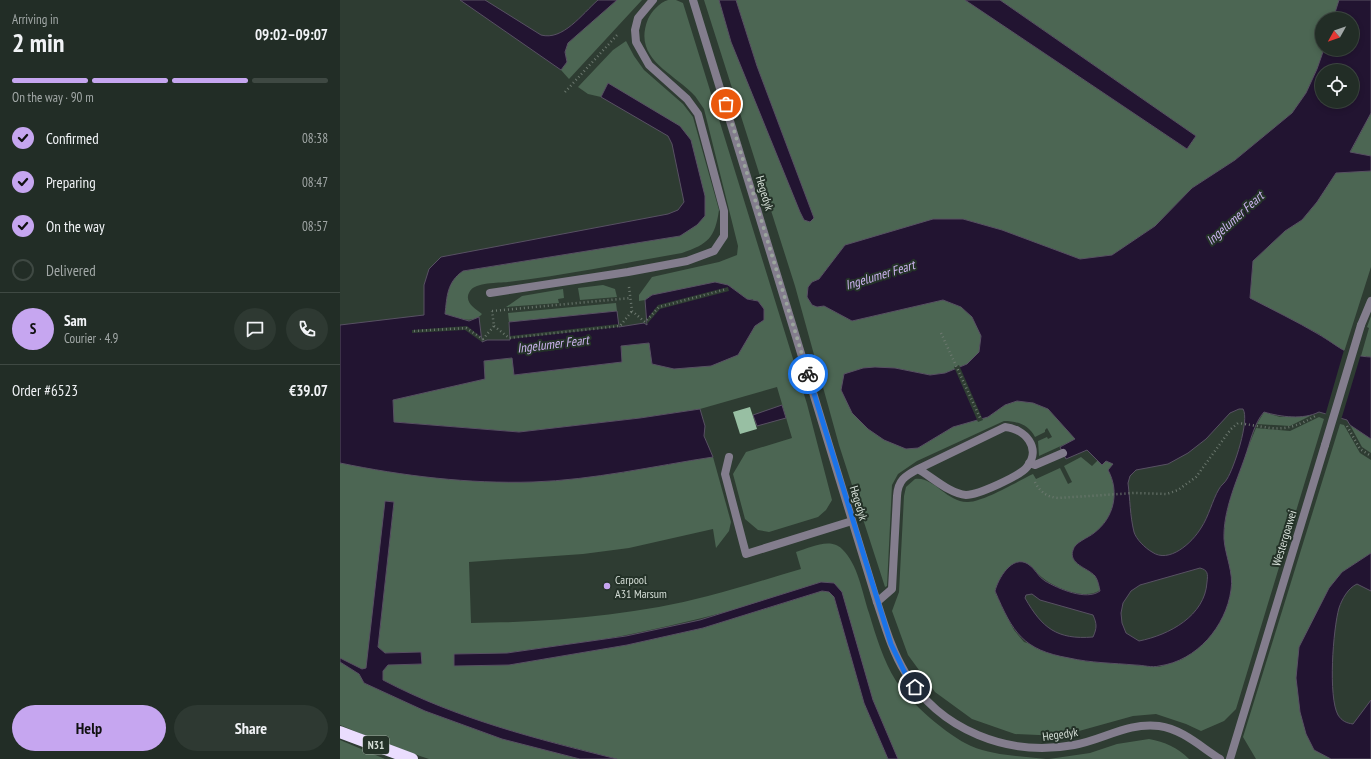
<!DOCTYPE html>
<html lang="en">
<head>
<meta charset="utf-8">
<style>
	body { margin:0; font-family:"PT Sans Narrow",sans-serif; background:#2e3932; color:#f1f3f6; height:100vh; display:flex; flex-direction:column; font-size:15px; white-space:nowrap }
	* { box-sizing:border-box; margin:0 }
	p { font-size:13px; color:#a2a8a7 }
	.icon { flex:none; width:22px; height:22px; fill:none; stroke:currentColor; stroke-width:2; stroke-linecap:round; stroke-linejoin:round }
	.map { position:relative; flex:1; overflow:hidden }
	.sheet { display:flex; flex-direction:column; background:#222d26; width:340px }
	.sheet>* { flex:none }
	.needle { width:26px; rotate:230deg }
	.buttons { position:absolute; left:975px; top:12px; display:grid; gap:8px }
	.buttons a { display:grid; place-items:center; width:44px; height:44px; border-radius:50%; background:#222d26; box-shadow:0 2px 6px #0003,0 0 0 1px #3f4943; font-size:20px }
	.pin { position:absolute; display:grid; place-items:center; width:34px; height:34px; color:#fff; margin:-17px; border:2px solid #fff; border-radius:50%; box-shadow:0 1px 4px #0007 }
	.courier { position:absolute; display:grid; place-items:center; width:40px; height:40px; margin:-20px; border:3px solid #1a73e8; border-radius:50%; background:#fff; color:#222; box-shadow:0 1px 5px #0007 }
	.overview em { font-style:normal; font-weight:700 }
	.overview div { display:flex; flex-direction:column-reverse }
	.overview { display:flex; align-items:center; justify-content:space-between; height:68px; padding:0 12px }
	h1 { font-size:26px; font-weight:700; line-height:30px }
	.bar { display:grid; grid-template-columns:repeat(4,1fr); gap:6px 4px; align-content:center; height:48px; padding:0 12px }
	.bar i { height:5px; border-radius:3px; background:#3f4943 }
	.bar .selected { background:#c6a6f0 }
	.bar p { grid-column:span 4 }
	.line { display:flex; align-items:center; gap:10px; padding:0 12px; border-top:1px solid #3f4943 }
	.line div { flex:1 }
	.round { display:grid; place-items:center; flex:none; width:42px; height:42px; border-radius:21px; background:#2e3932 }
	ol { padding:0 12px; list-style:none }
	li { display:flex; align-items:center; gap:12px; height:44px }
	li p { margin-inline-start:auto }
	li .icon { padding:4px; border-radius:50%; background:#c6a6f0; color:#111; stroke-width:4 }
	li:last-child { color:#a2a8a7 }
	li i { width:22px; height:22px; border:2px solid #3f4943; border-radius:50% }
	.cta { display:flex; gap:8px; margin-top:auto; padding:8px 12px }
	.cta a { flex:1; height:46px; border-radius:24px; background:#c6a6f0; color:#111; font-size:16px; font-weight:700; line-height:46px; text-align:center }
	.cta a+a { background:#2e3932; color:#f1f3f6 }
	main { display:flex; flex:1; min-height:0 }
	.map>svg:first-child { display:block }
	.green { fill:#4c6653 }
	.water { fill:#221431; stroke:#585163; fill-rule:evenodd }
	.pier { fill:#2e3c32 }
	.building { fill:#98bfa3 }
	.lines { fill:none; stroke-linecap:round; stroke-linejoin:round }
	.path { stroke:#6c786f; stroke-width:2.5; stroke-dasharray:1 3; stroke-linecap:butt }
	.lane { stroke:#837d8d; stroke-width:8 }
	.street { stroke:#837d8d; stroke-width:8 }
	.highway { stroke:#eaddfe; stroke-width:12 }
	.street-bridge { stroke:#837d8d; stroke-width:8 }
	.done { stroke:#9ba59d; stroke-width:4; stroke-dasharray:0 7.2 }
	.route { stroke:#1a73e8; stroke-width:5 }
	.poi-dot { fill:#c6a6f0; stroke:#243228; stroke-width:1.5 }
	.labels { text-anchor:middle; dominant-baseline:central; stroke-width:4; stroke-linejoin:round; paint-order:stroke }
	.shield { fill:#243228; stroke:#a0aaa2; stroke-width:1 }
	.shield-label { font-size:11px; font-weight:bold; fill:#d5ded7 }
	.street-label { font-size:12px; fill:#d5ded7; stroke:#243228 }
	.poi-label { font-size:12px; fill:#d5ded7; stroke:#243228; text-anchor:start }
	.water-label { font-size:13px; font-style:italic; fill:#ceb5f1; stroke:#243228 }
</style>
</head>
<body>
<main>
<section class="sheet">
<div class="overview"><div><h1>2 min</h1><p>Arriving in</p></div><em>09:02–09:07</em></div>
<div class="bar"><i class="selected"></i><i class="selected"></i><i class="selected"></i><i></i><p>On the way · 90 m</p></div>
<ol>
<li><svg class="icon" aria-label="check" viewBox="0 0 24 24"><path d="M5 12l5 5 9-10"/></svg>Confirmed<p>08:38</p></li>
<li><svg class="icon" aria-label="check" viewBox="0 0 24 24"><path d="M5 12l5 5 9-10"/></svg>Preparing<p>08:47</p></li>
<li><svg class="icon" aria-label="check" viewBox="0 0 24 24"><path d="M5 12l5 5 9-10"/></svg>On the way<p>08:57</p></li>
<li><i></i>Delivered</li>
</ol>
<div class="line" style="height:72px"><b class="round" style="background:#c6a6f0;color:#111">S</b><div><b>Sam</b><p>Courier · 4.9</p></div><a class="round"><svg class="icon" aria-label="chat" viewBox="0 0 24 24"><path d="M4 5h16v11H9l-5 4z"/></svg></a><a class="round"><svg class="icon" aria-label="phone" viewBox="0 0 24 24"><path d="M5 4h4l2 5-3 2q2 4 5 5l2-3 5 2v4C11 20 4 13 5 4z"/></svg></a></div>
<div class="line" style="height:52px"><div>Order #6523</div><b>€39.07</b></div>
<div class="cta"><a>Help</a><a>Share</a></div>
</section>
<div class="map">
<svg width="1031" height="759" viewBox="0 0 1031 759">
	<rect width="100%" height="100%" fill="#2e3c32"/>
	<!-- green -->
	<path class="green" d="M277 0H302L229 79 221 70 227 62 225 52 228 43Z
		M328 0H336L343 3 467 404 492 500 486 510 478 517 429 532 418 530 405 519 393 474 406 452 452 438 437 387 360 409 300 418 179 432 54 422 53 400 145 379 144 361 173 358 174 375 282 362 281 346 310 343 312 364 398 355 415 326 413 299H407L388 285 312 295 305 300 299 301V295L312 277 379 262 397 255 398 246 364 109C361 105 358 100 355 96 333 72 292 59 308 19 312 11 319 3 328 0Z
		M364 0H379L391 42 412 91 474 219 417 66 396 0H625L847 149 856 136 660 0H999L993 19H982V49H984L977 69 966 93 952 113 895 160 852 188 815 226 772 255 740 259 662 230 623 219 505 245 479 279 472 282 477 307 484 306 512 321 603 300 621 307 632 317 641 335 639 352 627 364 605 373 590 375 555 368H523L578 448 613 427 648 417 665 405 677 401 693 403 708 409 736 439 699 456 698 441 707 437 708 439 712 437 707 428 705 430V432L695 437C689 425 677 421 664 421L577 461 558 474 552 485 547 586 545 587 499 445 455 286Z
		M286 41 294 56 304 70 343 104 353 117 379 210C375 238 368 244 342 253 284 263 226 275 168 282 158 283 136 282 130 291 123 302 135 308 142 314 132 325 117 317 105 314 107 296 107 282 123 271L340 236 351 140 268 83 261 97 248 94 238 87 273 50Z
		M1031 113V156L1010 153Z
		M1031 171V267L1004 352 979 334 910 298 913 261 945 231 962 220 977 202 996 173Z
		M263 285 275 289 277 297 240 300 238 288Z
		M223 289 224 298 218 299 219 303 166 307 182 296Z
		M276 303 277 311 169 322 168 313Z
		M1031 316V357L1021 356 1029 328 1027 327Z
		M924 412 940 417 972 415 950 426 917 424Z
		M979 417 984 419 896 709 884 721 861 731 846 724 816 714 793 716 721 736 675 734 632 719 595 692 568 655 552 611 559 592 564 496 566 487 575 479C594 476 607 503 628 502 645 501 676 482 693 474L696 479 720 468 728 484 732 482 724 466 741 457 752 466 758 460 766 461 773 464 769 470C780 493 774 518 754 533 748 538 736 542 733 550 728 564 748 568 755 576 758 580 759 586 760 590 745 602 705 585 695 570L657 585 655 592 664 611 674 630 684 642 744 661 819 667 843 659 891 590C892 572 884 555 884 538 884 503 903 460 916 428L950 431Z
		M1000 424 1004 425 1020 453 1031 460V553L1002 572 956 678 974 750 992 759H916L903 737Z
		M1010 425 1031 439V453L1022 447Z
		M373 457 391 522 389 531 376 548 373 529 289 548 243 554 129 562 131 623C210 622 291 616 368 596 399 588 430 578 461 569L456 552C470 548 490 537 502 549 518 564 522 592 529 613 536 636 543 660 556 681 569 702 608 736 631 746 654 756 682 756 706 759H558L533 700 493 583C386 613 280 642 168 653 151 655 132 654 114 654V666L169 665 287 645 363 628 482 591 489 592 494 597 524 703 548 759H277L165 730 88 703 43 680V671L48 665 81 664V652L45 653 38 647 54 502 46 501 26 669 22 670 0 658V463C63 476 129 484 193 482 253 480 314 466 373 457Z
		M0 662 20 674 24 683 85 711 162 739 240 759H89L53 747 0 725Z
		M809 739C825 742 837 747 849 759H709L750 753 777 744Z
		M0 740 45 759H0Z"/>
	<!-- water -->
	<path class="water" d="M120 0H145L201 35C223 41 242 14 258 0H277L228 43 225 52 227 62 221 70Z
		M379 0H396L417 66 474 218 470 222 464 220 460 212 391 42Z
		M625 0H660L856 136 847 149Z
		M999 0H1031V113L1010 152 1031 156V171L996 173 977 202 962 220 945 231 913 261 910 298C933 310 956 321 978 334 999 346 1005 356 1031 357V439L1010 425 1007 420 979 412C963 420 941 417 924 412 914 423 910 443 905 457 896 483 883 511 884 539 885 555 894 573 891 590 886 626 857 661 819 666 812 668 803 665 795 665 773 663 751 663 729 658 683 650 673 633 655 591 658 579 672 554 688 564 695 568 698 577 705 581 719 589 746 601 760 591 759 586 758 580 755 576 748 568 728 564 733 550 735 542 748 538 754 533 774 518 780 492 768 470L773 464 766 461 762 465 747 450 726 459 720 447 735 439 708 409 693 403 677 401 665 405 648 417 613 427 578 448 566 449 544 440 528 429 512 413 501 390 504 374 523 368 535 367 555 368 590 375 605 373 627 364 639 352 641 336 632 317 621 307 603 300 512 321 484 306 477 307 472 305 467 297 468 287 472 282 479 279 505 245 593 219H623L662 230 740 259 772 255 815 226 852 188 895 160 952 113 966 93 977 69 984 49H1012V19H993ZM982 71H1012V101H982ZM899 409H903C910 420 894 468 887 479 885 483 881 485 879 489 872 501 869 516 861 528 852 543 829 564 812 552 805 548 796 539 794 532 790 516 790 499 788 483L790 476 796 470 828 464 848 453 866 439 890 413ZM860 568C868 570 868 574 867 582 865 616 829 635 799 641L786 633 782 623 781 613 783 603 791 591 800 585ZM692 594 700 600 753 615C757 624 757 628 753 637 717 640 702 628 685 598L686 595Z
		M268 83 340 126 351 140 365 196V216L357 225 340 236 123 271C107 282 107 296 105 314L129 321 139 317 142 342 147 340H170L169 322 277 311 279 327 304 323 307 325 305 300 312 295 375 282 388 285 407 299 418 301 424 309V320L415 326 398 355 371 366 334 369 312 364 309 343 281 346 282 362 174 375 172 358 144 361 145 379 53 400 54 422 179 432 300 418 360 409 365 426 364 436 373 457C314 466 253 480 193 482 129 484 63 476 0 463V325L84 315V285L89 269 101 257 328 214 338 210 344 202 332 144 328 136 261 97Z
		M442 405 446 418 417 426 413 415Z
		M45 501 54 502 38 647 45 653 81 652 82 664 48 665 43 671V680C117 719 197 739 277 759H240L162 739 85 711 24 683 19 674 0 662V658L22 669 26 668Z
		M1031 553V591L1017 584C1008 588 1002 599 999 608 993 629 988 697 998 715 1002 721 1006 723 1013 724L1031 700V759H991L974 750 966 734 960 712 956 678 959 647 989 588 1002 572Z
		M481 582 494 583 502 592 533 700 558 759H548L524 703 494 597 489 592 482 591 363 628 287 645 169 665 114 666V654L167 653 286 636 360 620Z"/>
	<!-- pier -->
	<path class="pier" d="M388 287 389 291 320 309 307 324V319L318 305Z
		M278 324 279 327 170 339V336Z
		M127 326 141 337 142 342 125 330 72 333V330Z
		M1004 350 1021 354 1001 420 985 416Z
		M619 365 643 420 638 422 614 367Z"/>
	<!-- building -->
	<path class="building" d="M410 407 417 429 400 434 393 412Z"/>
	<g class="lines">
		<!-- path -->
		<path class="path" d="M225 92 279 33
			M289 287 292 311 305 322 319 307 387 289
			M152 311 291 298
			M154 326 169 338 280 326 292 311
			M74 331 126 328 143 339 154 326 152 311
			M601 333 641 420
			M1007 426 1020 449 1031 456
			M695 482C700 492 707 497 718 498L794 493 827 494 838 490 856 477 891 429 898 423C935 428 943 435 977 415"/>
		<!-- lane -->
		<path class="lane" d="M150 293 288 272 347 261 374 251 384 236V211L358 114 347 99 309 65 296 42 295 30 298 18 313 0
			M389 457 385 474 406 554 512 521
			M689 463 695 465 723 453
			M537 602 552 589 557 496C558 480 565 476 578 469 592 477 610 494 626 495 638 495 680 476 687 467 702 448 685 429 665 427L578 469"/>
		<!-- street -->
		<path class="street" d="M353 0 537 602C545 626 552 651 565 672 600 731 669 757 734 745 763 740 788 722 819 726 842 729 861 747 880 759
			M1021 325 1031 301
			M890 759 985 445"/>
		<!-- highway -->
		<path class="highway" d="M0 732 72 759"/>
		<!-- street-bridge -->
		<path class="street-bridge" d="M985 445 1021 325"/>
	</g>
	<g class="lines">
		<!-- done -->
		<path class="done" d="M386 104 468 374"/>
		<!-- route -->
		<path class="route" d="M468 374 551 644 565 673 575 687"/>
	</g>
	<!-- markers -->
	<circle class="poi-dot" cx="267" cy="586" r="4"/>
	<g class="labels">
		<!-- shield labels -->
		<rect class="shield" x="23" y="736" width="26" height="18" rx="3"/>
		<g class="shield-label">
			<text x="36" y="745">N31</text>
		</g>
		<!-- street labels -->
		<g class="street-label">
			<text transform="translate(425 193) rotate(73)">Hegedyk</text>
			<text transform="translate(519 503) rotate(73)">Hegedyk</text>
			<text transform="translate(944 538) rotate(-73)">Westergoawei</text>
			<text transform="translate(720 734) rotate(-8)">Hegedyk</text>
		</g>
		<!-- poi labels -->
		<g class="poi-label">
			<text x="275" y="579">Carpool<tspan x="275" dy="14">A31 Marsum</tspan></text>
		</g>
		<!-- water labels -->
		<g class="water-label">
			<text transform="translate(895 218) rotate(-42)">Ingelumer Feart</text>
			<text transform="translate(540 275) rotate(-17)">Ingelumer Feart</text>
			<text transform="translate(213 344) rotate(-7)">Ingelumer Feart</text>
		</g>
	</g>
</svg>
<div class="buttons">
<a><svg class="needle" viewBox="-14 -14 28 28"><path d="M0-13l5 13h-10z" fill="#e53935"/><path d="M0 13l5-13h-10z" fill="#a2a8a7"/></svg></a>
<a><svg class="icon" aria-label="locate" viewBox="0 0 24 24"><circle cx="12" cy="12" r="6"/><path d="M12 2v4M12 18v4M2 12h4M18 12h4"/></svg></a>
</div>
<div class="pin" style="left:386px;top:104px;background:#ea580c"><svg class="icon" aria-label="bag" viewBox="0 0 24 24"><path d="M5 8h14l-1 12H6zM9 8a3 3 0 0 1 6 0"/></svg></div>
<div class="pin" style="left:575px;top:687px;background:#1f2937"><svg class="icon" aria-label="home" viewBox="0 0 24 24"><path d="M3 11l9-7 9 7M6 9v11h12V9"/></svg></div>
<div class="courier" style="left:468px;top:374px"><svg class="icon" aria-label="bike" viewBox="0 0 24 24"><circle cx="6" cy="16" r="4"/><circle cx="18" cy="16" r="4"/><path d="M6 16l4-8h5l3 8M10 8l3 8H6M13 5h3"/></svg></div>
</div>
</main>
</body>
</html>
